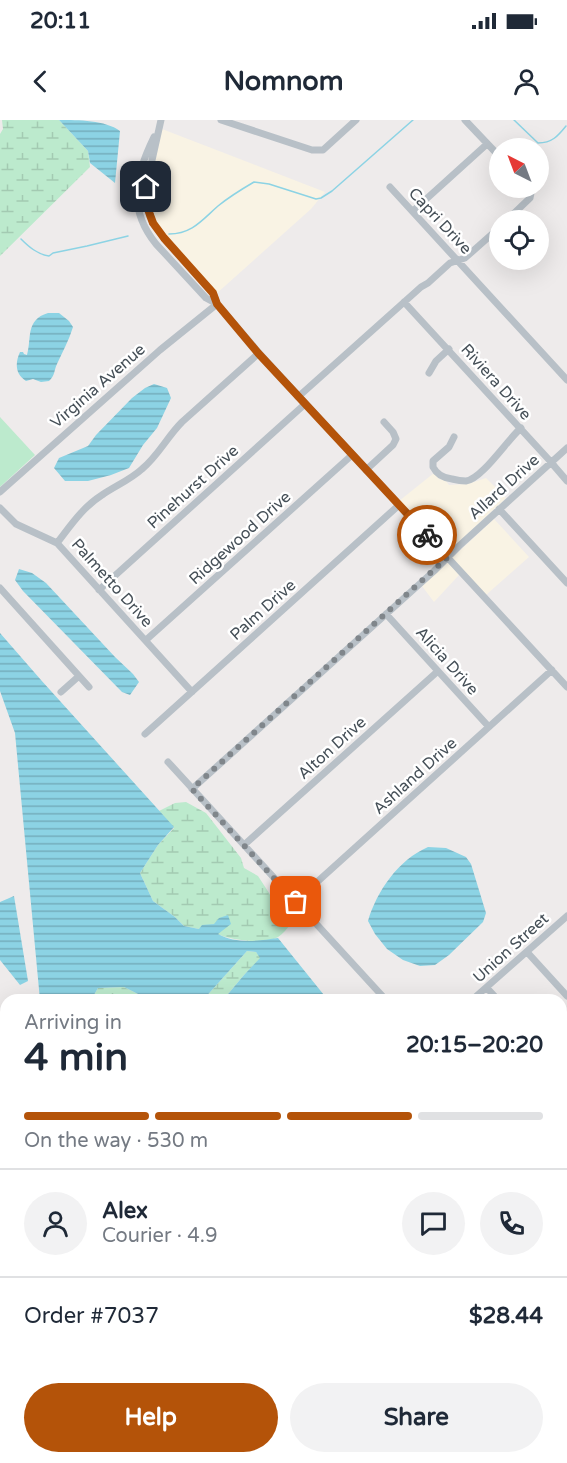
<!DOCTYPE html>
<html lang="en">
<head>
<meta charset="utf-8">
<style>
	body { margin:0; font-family:"Varela Round",sans-serif; background:#f2f2f3; color:#1f2937; height:100vh; display:flex; flex-direction:column; font-size:22px; white-space:nowrap }
	* { box-sizing:border-box; margin:0 }
	p { font-size:20px; color:#747a83 }
	.icon { flex:none; width:33px; height:33px; fill:none; stroke:currentColor; stroke-width:2; stroke-linecap:round; stroke-linejoin:round }
	.map { position:relative; flex:1; overflow:hidden }
	.sheet { position:absolute; left:0px; top:874px; width:567px; height:470px; display:flex; flex-direction:column; background:#fff; border-radius:18px 18px 0 0; box-shadow:0 6px 24px #0002 }
	.sheet>* { flex:none }
	.needle { width:39px; rotate:318deg }
	.tools { position:absolute; left:489px; top:18px; display:grid; gap:12px }
	.tools a { display:grid; place-items:center; width:60px; height:60px; border-radius:50%; background:#fff; box-shadow:0 6px 24px #0002; font-size:30px }
	.pin { position:absolute; display:grid; place-items:center; width:51px; height:51px; color:#fff; margin:-26px; border-radius:12px; box-shadow:0 3px 9px #0006 }
	.courier { position:absolute; display:grid; place-items:center; width:60px; height:60px; margin:-30px; border:4px solid #b45309; border-radius:50%; background:#fff; color:#222; box-shadow:0 2px 8px #0007 }
	.overview em { font-style:normal; font-weight:800 }
	.overview div { display:flex; flex-direction:column-reverse }
	.overview { display:flex; align-items:center; justify-content:space-between; height:102px; padding:0 24px }
	h1 { font-size:39px; font-weight:800; line-height:45px }
	.bar { display:grid; grid-template-columns:repeat(4,1fr); gap:9px 6px; align-content:center; height:72px; padding:0 24px }
	.bar i { height:8px; border-radius:4px; background:#e0e1e3 }
	.bar .current { background:#b45309 }
	.bar p { grid-column:span 4 }
	.line { display:flex; align-items:center; gap:15px; padding:0 24px; border-top:2px solid #e0e1e3 }
	.line div { flex:1 }
	.round { display:grid; place-items:center; flex:none; width:63px; height:63px; border-radius:32px; background:#f2f2f3 }
	.button { display:flex; gap:12px; margin-top:auto; padding:12px 24px }
	.button a { flex:1; height:69px; border-radius:36px; background:#b45309; color:#fff; font-size:24px; font-weight:800; line-height:69px; text-align:center }
	.button a+a { background:#f2f2f3; color:#1f2937 }
	.status { display:flex; justify-content:space-between; align-items:center; height:42px; padding:0 30px; background:#fff; direction:ltr }
	.status svg { height:16px; fill:currentColor }
	header { display:flex; justify-content:space-between; align-items:center; height:78px; padding:0 24px; background:#fff; font-size:27px; font-weight:800 }
	.map>svg:first-child { display:block }
	.commercial { fill:#f9f3e4 }
	.wetland { fill:url(#wetland-marsh) }
	.park { fill:#bceacd }
	.water { fill:url(#water-rules) }
	.lines { fill:none; stroke-linecap:round; stroke-linejoin:round }
	.stream { stroke:#8cd3e4; stroke-width:1.5 }
	.minor { stroke:#b8c0c7; stroke-width:7 }
	.major { stroke:#adbbc9; stroke-width:9 }
	.done { stroke:#80868b; stroke-width:6; stroke-dasharray:0 10.8 }
	.route { stroke:#b45309; stroke-width:8 }
	.labels { text-anchor:middle; dominant-baseline:central; stroke-width:5; stroke-linejoin:round; paint-order:stroke }
	.street-label { font-size:16px; fill:#454f57; stroke:#fff }
</style>
</head>
<body>
<div class="status"><b>20:11</b><svg viewBox="0 0 49 12"><path d="M0 12V9h3v3zM5 12V6h3v6zM10 12V3h3v9zM15 12V0h3v12zM26 1h20v11H26zM47 4h2v5h-2z"/></svg></div>
<header><svg class="icon" aria-label="back" viewBox="0 0 24 24"><path d="M15 5l-7 7 7 7"/></svg>Nomnom<svg class="icon" aria-label="person" viewBox="0 0 24 24"><circle cx="12" cy="8" r="4"/><path d="M4 21q1-7 8-7t8 7"/></svg></header>
<div class="map">
<svg width="567" height="1343" viewBox="0 0 567 1343">
	<defs>
		<pattern id="wetland-marsh" width="20" height="14" patternUnits="userSpaceOnUse" patternTransform="scale(1.5)"><rect width="20" height="14" fill="#bceacd"/><path d="M1 5h8M5 5V1M11 12h8M15 12V8" fill="none" stroke="#a3cab2"/></pattern>
		<pattern id="water-rules" width="6" height="5" patternUnits="userSpaceOnUse" patternTransform="scale(1.5)"><rect width="6" height="5" fill="#8cd3e4"/><path d="M0 2.5h6" fill="none" stroke="#74aebc"/></pattern>
	</defs>
	<rect width="100%" height="100%" fill="#eeebeb"/>
	<!-- commercial -->
	<path class="commercial" d="M162 9 325 72 311 89 216 174 166 117 156 102 150 85 149 67Z
		M434 353 439 359 446 361 449 365 468 364 486 358 506 378 447 433 399 381Z
		M494 399 529 437 486 475 452 438Z
		M448 442 459 455 434 482 422 466Z"/>
	<!-- wetland -->
	<path class="wetland" d="M2 0H59L88 31 90 47 0 136V14L3 9Z
		M186 682 206 693 241 738 244 748 258 756 273 779 287 794 291 803C288 808 283 814 278 817 265 825 231 820 217 814L214 804 199 809 184 806 175 797 153 781 140 753 158 725 174 708 159 691 175 683Z
		M247 831 256 832 261 838 244 855 223 880H203Z
		M124 867 146 878 158 880H91L98 868Z"/>
	<!-- park -->
	<path class="park" d="M0 297 35 335 0 367Z
		M567 1272V1343H515L516 1338H561V1278Z"/>
	<!-- water -->
	<path class="water" d="M59 0C79 0 105 0 120 11L115 63 90 43 88 31Z
		M48 193H59L69 201 73 207C69 220 63 231 57 244 54 250 55 256 49 261L41 262 33 259 26 261C15 254 15 243 20 232H23L24 234 27 235C32 218 25 200 48 193Z
		M154 264 167 268 171 278 157 308 143 325 129 348 111 355 88 361H65L54 348 59 338 88 326 96 315 132 278 145 268Z
		M19 449 32 453 46 463 115 537 133 554 139 562 130 575 122 572 23 471 15 460Z
		M0 513 41 560 174 707 158 725 140 753 153 781 175 797 184 806 199 809 202 805 214 804 219 798 228 795 231 804 218 814C236 824 258 821 278 818L328 880H223L244 855 260 838 256 832 247 831 203 880H158L146 878 124 867 98 868 91 880H40L15 613 0 571Z
		M428 727 446 728 466 737 471 744 486 793 483 802 449 835 435 845 420 846 403 840 387 829 375 814 368 801C377 771 398 740 428 727Z
		M14 776 28 861 20 865 0 840V782Z"/>
	<g class="lines">
		<!-- stream -->
		<path class="stream" d="M514 0 538 23C552 23 558 16 566 6
			M169 114C192 114 202 100 218 86 229 77 242 69 254 62L269 64 316 79 321 78 332 71 413 0
			M21 119C29 127 37 134 49 136L53 133 87 126 128 116"/>
		<!-- minor -->
		<path class="minor" d="M161 0 146 67 147 86 150 95 153 103 164 118 213 173 217 184 259 233 567 567
			M221 0 312 30H323L356 0
			M465 0 500 37
			M154 17C135 56 127 88 156 124L206 178 217 184
			M390 67 567 260
			M413 91 487 24
			M507 100 530 78 531 73 527 68
			M404 182 551 342 555 347 567 361
			M429 253 436 241 449 229
			M298 277 421 167 428 163 450 143 465 138 500 107
			M454 317 449 327 433 341V347C437 355 443 358 452 359 456 360 461 361 466 361 482 359 508 319 521 308
			M366 350 393 325 396 319 393 312 384 302
			M0 372 160 230 217 184
			M0 388 16 404 57 423 192 572
			M499 389 567 463
			M57 423C71 405 83 387 102 375 115 366 130 360 142 349 158 336 167 317 182 302L259 233
			M0 468 89 567
			M99 470 305 284
			M386 494 489 607
			M146 520 352 335
			M61 572 79 556
			M145 614 399 385
			M168 642 386 880
			M192 669 434 451 459 426 567 328
			M244 725 438 551
			M296 781 552 550
			M527 832 567 876
			M487 868 498 880
			M472 880 567 796
			M0 902 6 909
			M561 950 567 956
			M561 1031 567 1038
			M0 1060 2 1058 6 1063
			M561 1124 567 1131
			M561 1164 567 1158
			M0 1194 6 1193
			M561 1273 567 1266
			M0 1300 6 1295
			M145 1338 149 1343
			M235 1338 240 1343
			M58 1343 64 1338
			M511 1343 512 1338"/>
		<!-- major -->
		<path class="major" d="M0 963 6 970
			M0 980 6 986
			M326 1338 331 1343
			M340 1338 345 1343"/>
	</g>
	<g class="lines">
		<!-- done -->
		<path class="done" d="M296 782 192 669 447 438 427 415"/>
		<!-- route -->
		<path class="route" d="M146 67 147 86 150 95 153 103 164 118 213 173 217 184 258 233 427 415"/>
	</g>
	<g class="labels">
		<!-- street labels -->
		<g class="street-label">
			<text transform="translate(440 101) rotate(47)">Capri Drive</text>
			<text transform="translate(496 262) rotate(48)">Riviera Drive</text>
			<text transform="translate(98 266) rotate(-41)">Virginia Avenue</text>
			<text transform="translate(193 367) rotate(-42)">Pinehurst Drive</text>
			<text transform="translate(504 367) rotate(-42)">Allard Drive</text>
			<text transform="translate(240 418) rotate(-42)">Ridgewood Drive</text>
			<text transform="translate(112 463) rotate(48)">Palmetto Drive</text>
			<text transform="translate(263 490) rotate(-42)">Palm Drive</text>
			<text transform="translate(447 541) rotate(48)">Alicia Drive</text>
			<text transform="translate(332 628) rotate(-42)">Alton Drive</text>
			<text transform="translate(415 656) rotate(-42)">Ashland Drive</text>
			<text transform="translate(511 828) rotate(-42)">Union Street</text>
		</g>
	</g>
</svg>
<div class="tools">
<a><svg class="needle" viewBox="-14 -14 28 28"><path d="M0-13l5 13h-10z" fill="#e53935"/><path d="M0 13l5-13h-10z" fill="#747a83"/></svg></a>
<a><svg class="icon" aria-label="locate" viewBox="0 0 24 24"><circle cx="12" cy="12" r="6"/><path d="M12 2v4M12 18v4M2 12h4M18 12h4"/></svg></a>
</div>
<div class="pin" style="left:296px;top:782px;background:#ea580c"><svg class="icon" aria-label="bag" viewBox="0 0 24 24"><path d="M5 8h14l-1 12H6zM9 8a3 3 0 0 1 6 0"/></svg></div>
<div class="pin" style="left:146px;top:67px;background:#1f2937"><svg class="icon" aria-label="home" viewBox="0 0 24 24"><path d="M3 11l9-7 9 7M6 9v11h12V9"/></svg></div>
<div class="courier" style="left:427px;top:415px"><svg class="icon" aria-label="bike" viewBox="0 0 24 24"><circle cx="6" cy="16" r="4"/><circle cx="18" cy="16" r="4"/><path d="M6 16l4-8h5l3 8M10 8l3 8H6M13 5h3"/></svg></div>
<section class="sheet">
<div class="overview"><div><h1>4 min</h1><p>Arriving in</p></div><em>20:15–20:20</em></div>
<div class="bar"><i class="current"></i><i class="current"></i><i class="current"></i><i></i><p>On the way · 530 m</p></div>
<div class="line" style="height:108px"><a class="round"><svg class="icon" aria-label="person" viewBox="0 0 24 24"><circle cx="12" cy="8" r="4"/><path d="M4 21q1-7 8-7t8 7"/></svg></a><div><b>Alex</b><p>Courier · 4.9</p></div><a class="round"><svg class="icon" aria-label="chat" viewBox="0 0 24 24"><path d="M4 5h16v11H9l-5 4z"/></svg></a><a class="round"><svg class="icon" aria-label="phone" viewBox="0 0 24 24"><path d="M5 4h4l2 5-3 2q2 4 5 5l2-3 5 2v4C11 20 4 13 5 4z"/></svg></a></div>
<div class="line" style="height:78px"><div>Order #7037</div><b>$28.44</b></div>
<div class="button"><a>Help</a><a>Share</a></div>
</section>
</div>
</body>
</html>
